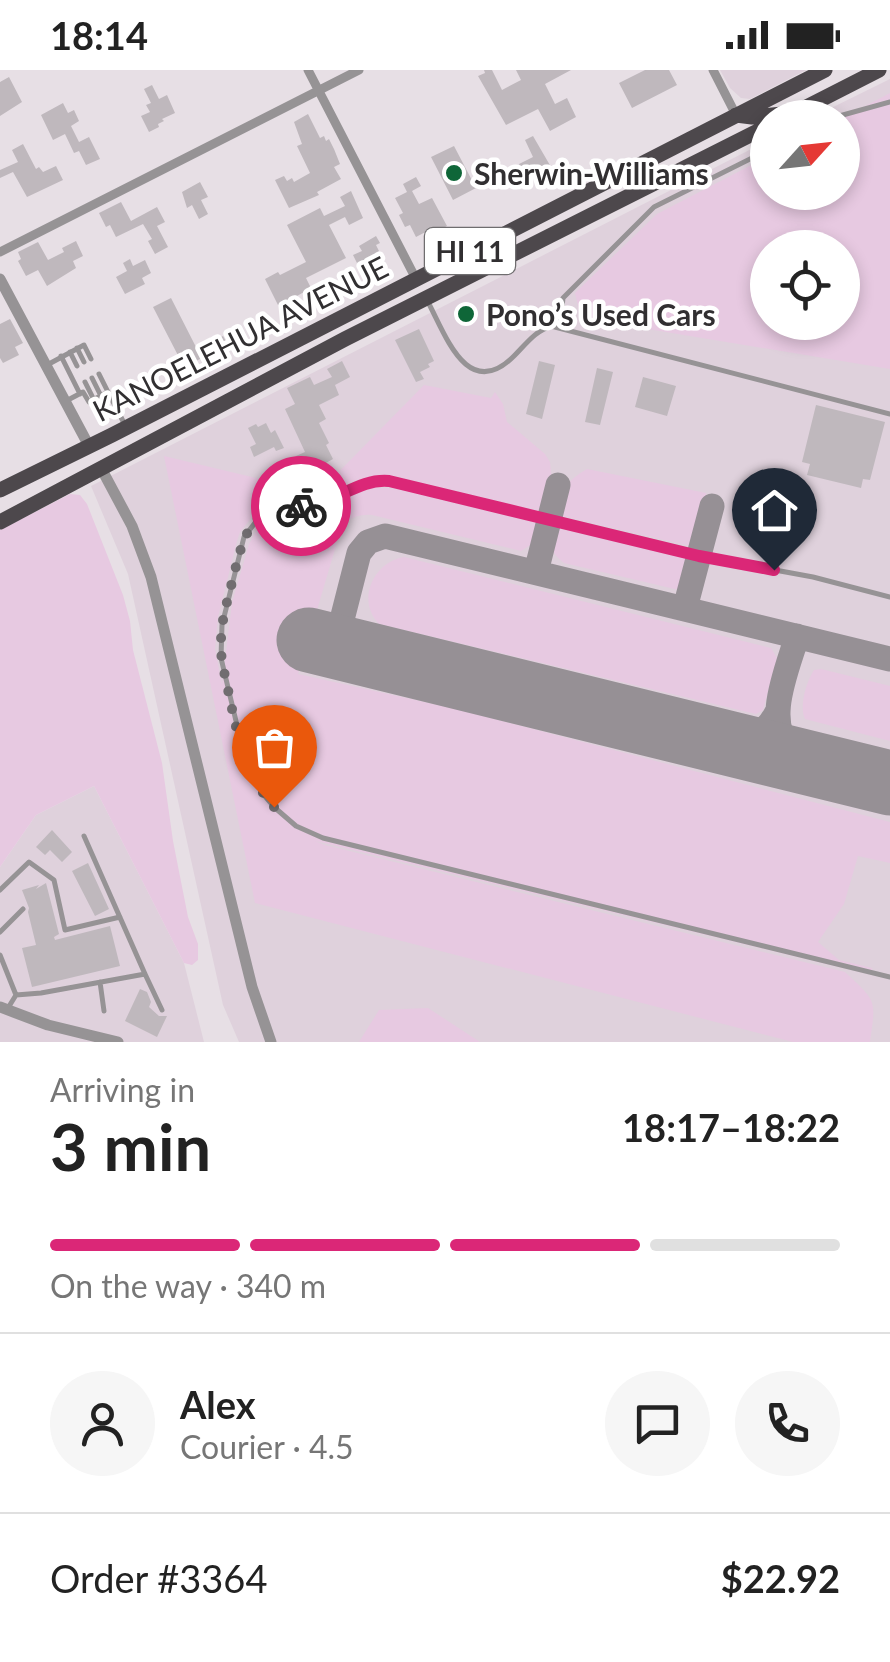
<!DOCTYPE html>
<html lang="en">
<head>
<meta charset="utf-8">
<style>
	body { margin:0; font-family:Lato,sans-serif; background:#f6f6f6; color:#222; height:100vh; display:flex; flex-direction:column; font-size:38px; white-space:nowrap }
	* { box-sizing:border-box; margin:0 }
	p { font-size:32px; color:#767676 }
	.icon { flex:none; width:55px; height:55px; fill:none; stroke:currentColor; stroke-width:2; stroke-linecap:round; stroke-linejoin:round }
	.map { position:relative; height:972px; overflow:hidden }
	.panel { display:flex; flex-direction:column; background:#fff; flex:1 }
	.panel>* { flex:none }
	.needle { width:65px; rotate:63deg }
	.buttons { position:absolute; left:750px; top:30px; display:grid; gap:20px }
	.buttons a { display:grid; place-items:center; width:110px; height:110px; border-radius:50%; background:#fff; box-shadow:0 5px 15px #0003; font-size:50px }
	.pin { position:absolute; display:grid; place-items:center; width:85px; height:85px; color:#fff; margin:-102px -42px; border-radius:50% 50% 50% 0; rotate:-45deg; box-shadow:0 0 10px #0007 }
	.pin .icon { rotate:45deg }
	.courier { position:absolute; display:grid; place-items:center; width:100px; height:100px; margin:-50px; border:8px solid #db2777; border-radius:50%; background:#fff; color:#222; box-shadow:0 2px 12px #0007 }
	.head em { font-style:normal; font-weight:700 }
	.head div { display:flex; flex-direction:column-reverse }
	.head { display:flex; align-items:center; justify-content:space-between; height:170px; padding:0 50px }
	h1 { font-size:65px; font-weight:700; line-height:75px }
	.bar { display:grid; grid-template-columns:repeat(4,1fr); gap:15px 10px; align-content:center; height:120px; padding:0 50px }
	.bar i { height:12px; border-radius:8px; background:#e0e0e0 }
	.bar .selected { background:#db2777 }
	.bar p { grid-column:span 4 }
	.line { display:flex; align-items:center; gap:25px; padding:0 50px; border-top:2px solid #e0e0e0 }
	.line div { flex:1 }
	.round { display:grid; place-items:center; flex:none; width:105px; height:105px; border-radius:52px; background:#f6f6f6 }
	.status { display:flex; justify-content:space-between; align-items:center; height:70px; padding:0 50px; background:#fff; direction:ltr }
	.status svg { height:28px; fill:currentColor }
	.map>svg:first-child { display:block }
	.built { fill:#dfd1dc; fill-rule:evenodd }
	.green { fill:#e7c9e1; fill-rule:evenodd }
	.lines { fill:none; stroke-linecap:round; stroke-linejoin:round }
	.taxiway { stroke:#969095; stroke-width:25 }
	.runway { stroke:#969095; stroke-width:65 }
	.building { fill:#bfb8bd }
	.service { stroke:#969395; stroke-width:5 }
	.minor { stroke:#969395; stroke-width:9 }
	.tertiary { stroke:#969395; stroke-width:11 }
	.trunk { stroke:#4d484c; stroke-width:15 }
	.done { stroke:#716d70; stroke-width:10; stroke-dasharray:0 18 }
	.route { stroke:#db2777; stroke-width:12 }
	.poi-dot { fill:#0f6638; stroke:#fff; stroke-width:4 }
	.labels { text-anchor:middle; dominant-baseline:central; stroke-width:9; stroke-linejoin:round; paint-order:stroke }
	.shield { fill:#fff; stroke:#6f6d6f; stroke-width:2.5 }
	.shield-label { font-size:28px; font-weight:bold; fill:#312f31 }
	.poi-label { font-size:30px; font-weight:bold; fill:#312f31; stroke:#fff; text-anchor:start }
	.street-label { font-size:30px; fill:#312f31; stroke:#fff }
</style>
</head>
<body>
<div class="status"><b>18:14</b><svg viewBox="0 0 49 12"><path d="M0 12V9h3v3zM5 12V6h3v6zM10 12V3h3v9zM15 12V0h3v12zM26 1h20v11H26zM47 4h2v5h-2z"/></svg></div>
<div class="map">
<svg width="890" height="972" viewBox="0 0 890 972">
	<rect width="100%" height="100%" fill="#e7dfe5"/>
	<!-- built -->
	<path class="built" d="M720 0H806L750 29 741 28 730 18Z
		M890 9V972H239L223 935 128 504 91 416 767 71 768 122H842V48L813 47ZM768 178H842V252H768Z
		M94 716 184 893 204 972H0V797L36 745Z"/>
	<!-- green -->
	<path class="green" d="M890 23V299L581 248 575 223 657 144 767 87 768 122H842L843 48ZM768 178H842V252H768Z
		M424 315 491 328 495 322 503 334 507 352 545 384 550 392 552 410 543 442 402 408 372 406 354 411 320 428 280 433 268 437 252 447 240 462 237 471 218 547 215 579 222 614 232 533 249 474 259 456 281 444 319 439 373 417 404 419 542 452 535 472 521 481 372 445C360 444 347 448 341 459L298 604 456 639 890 752V793L858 786 844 834 818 872 839 890 872 898 873 905 315 771 325 775 845 902C877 932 876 929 870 972H793L255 833 164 386 318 423Z
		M587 399 706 423 707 429 690 476 557 445C562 419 565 412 587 399Z
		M70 424 80 425 87 434 123 525 130 551 133 580 162 693 173 771 188 847 198 874V890L192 895 184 893 94 716 36 745 0 797V460Z
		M554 457 689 489 681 518 679 520 564 493C549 482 550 473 554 457Z
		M404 487 771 578 777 588 763 640 756 644 379 554C356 531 373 492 404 487Z
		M821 599 890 616V671L805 649C799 637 806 612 814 600Z
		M428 938 480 972H359L379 940Z"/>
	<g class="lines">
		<!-- taxiway -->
		<path class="taxiway" d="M536 502 558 415
			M685 538 712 436
			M797 566C788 598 762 654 792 680 800 687 811 691 820 695
			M335 577 359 483 368 472 385 466 890 589
			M722 671C748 671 765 666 777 642"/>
		<!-- runway -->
		<path class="runway" d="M309 570 890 713"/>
	</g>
	<!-- building -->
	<path class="building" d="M484 0H492L502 20 521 10 516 0H571L545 14 555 34 567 28 576 47 550 61 538 39 506 55 478 6 485 3Z
		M645 0H669L677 15 632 38 619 13Z
		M9 7 22 32 0 46V12Z
		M152 15 159 29 167 25 175 43 162 49 164 51 158 54 159 57 149 62 141 46 150 42 146 35 151 33 144 19Z
		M63 33 68 43 74 40 79 51 71 56 79 72 89 67 100 89 86 95 79 81 74 83 65 64 53 70 41 45Z
		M308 44 320 68 324 66 326 71 329 69 334 79 340 94 334 97 341 109 317 122 319 125 289 138 275 110 284 106 287 111 292 108 294 112 310 103 297 76 302 74 294 52Z
		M533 66 551 97 527 110 519 94 533 87 525 70Z
		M23 74 36 99 39 97 43 102 56 96 63 110 27 127 13 102 0 108V100L18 92 12 80Z
		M454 76 476 118 453 130 431 87Z
		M416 107 421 116 412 121 419 134 432 128 447 156 437 161 435 157 416 167 410 155 405 157 399 145 403 143 395 128 407 122 403 114Z
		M200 112 208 127 201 130 208 144 199 149 192 135 187 138 182 122Z
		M351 121 363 148 349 155 345 147 329 155 346 188 306 208 311 218 297 226 299 228 284 235 283 233 278 235 265 209 278 202 280 205 306 192 287 155 320 138 324 146 345 136 340 127Z
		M121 132 131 151 157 137 165 152 157 156 168 177 155 184 148 171 152 169 143 154 116 167 110 155 106 157 99 143Z
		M376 166 380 173 376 175 379 181 375 183 380 193 371 198 369 194 360 199 353 185 362 181 359 176Z
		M76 171 83 186 73 191 76 198 47 216 38 200 26 206 18 191 21 189 18 182 38 172 48 190 64 182 62 178Z
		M130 189 133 196 145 190 151 203 142 208 145 214 125 224 116 207 127 201 123 193Z
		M171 228 197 279 223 266 228 275 184 297 153 237Z
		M10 249 23 273 15 277 19 285 3 293 0 288V254Z
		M419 259 434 291 428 294 430 297 420 302 424 309 416 312 395 270Z
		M342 291 350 307 335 315 339 325 319 335 326 349 319 353 329 373 326 375 333 389 306 404 296 386 305 382 285 339 295 334 287 318 310 307 314 315 332 307 327 299Z
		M539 291 555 295 542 349 526 344Z
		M597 298 613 302 600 355 585 352Z
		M643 307 676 316 667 346 635 337Z
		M816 335 885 352 870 410 863 409 861 418 807 405 810 394 802 392Z
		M266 353 271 363 275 360 284 378 276 381 274 377 254 387 250 377 256 374 248 358 256 354 258 357Z
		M52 760 72 782 62 792 50 780 45 785 36 777Z
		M88 793 109 839 95 846 72 801Z
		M46 813 59 864 54 867 55 870 110 856 120 896 32 917 22 878 36 875 28 842 29 838 22 820 39 815 36 819Z
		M140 919 147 922 151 932 149 937 159 946H167L157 967 125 951Z"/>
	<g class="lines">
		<!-- service -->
		<path class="service" d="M832 48 890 32
			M428 232C446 266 468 332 514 286 526 274 535 261 551 256L890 344
			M560 257 563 228 654 137 768 80
			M77 278 84 292
			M70 282 77 296
			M61 286 80 324
			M47 295 84 275 91 289
			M99 304 108 322
			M92 308 101 326
			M85 312 94 330
			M66 331 83 322 89 332 108 322 126 357
			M890 527 813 507 699 486 403 413 378 410 355 417 319 433 275 440 258 449 244 467 222 555 221 588 246 693 263 724 274 737 296 756 323 768 890 907
			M0 820 29 792 54 810 65 860 120 847
			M0 862 23 839
			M0 885 16 925 8 938
			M145 904 162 940
			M100 912 104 941
			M16 925 41 923 145 904 84 766"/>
		<!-- minor -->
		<path class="minor" d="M308 0 416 209
			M713 0 736 45
			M0 182 359 0"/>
		<!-- tertiary -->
		<path class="tertiary" d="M0 209 89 376
			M101 398 132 456 151 507 252 917 271 972
			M0 937 48 955 118 972"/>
		<!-- trunk -->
		<path class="trunk" d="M736 45 752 47 792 43
			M785 48 879 0
			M0 420 112 365 825 0
			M0 452 345 269 768 56"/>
	</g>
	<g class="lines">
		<!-- done -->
		<path class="done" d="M274 737C245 704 238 667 229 625 226 608 220 590 221 572 221 549 229 526 234 504 245 462 250 437 301 436"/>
		<!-- route -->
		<path class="route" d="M301 436C333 436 357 408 389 411L699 486 774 500"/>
	</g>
	<!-- markers -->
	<g class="poi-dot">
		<circle cx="454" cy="103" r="10"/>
		<circle cx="466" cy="244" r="10"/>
	</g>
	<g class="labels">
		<!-- shield labels -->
		<rect class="shield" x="425" y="158" width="90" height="46" rx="8"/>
		<g class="shield-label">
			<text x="470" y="181">HI 11</text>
		</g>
		<!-- poi labels -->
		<g class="poi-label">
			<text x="474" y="103">Sherwin-Williams</text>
			<text x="486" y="244">Pono’s Used Cars</text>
		</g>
		<!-- street labels -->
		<g class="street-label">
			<text transform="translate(240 268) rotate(-27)">KANOELEHUA AVENUE</text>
		</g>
	</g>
</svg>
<div class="buttons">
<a><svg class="needle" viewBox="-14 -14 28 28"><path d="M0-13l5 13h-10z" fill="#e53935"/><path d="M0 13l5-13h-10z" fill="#767676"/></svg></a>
<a><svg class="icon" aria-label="locate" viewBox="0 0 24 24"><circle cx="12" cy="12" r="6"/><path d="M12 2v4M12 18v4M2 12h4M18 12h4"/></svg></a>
</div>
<div class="pin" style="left:274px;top:737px;background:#ea580c"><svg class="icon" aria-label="bag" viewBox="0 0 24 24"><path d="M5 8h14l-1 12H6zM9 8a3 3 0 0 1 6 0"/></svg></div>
<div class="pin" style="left:774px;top:500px;background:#1f2937"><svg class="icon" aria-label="home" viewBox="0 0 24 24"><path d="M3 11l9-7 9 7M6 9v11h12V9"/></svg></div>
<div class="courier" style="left:301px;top:436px"><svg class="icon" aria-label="bike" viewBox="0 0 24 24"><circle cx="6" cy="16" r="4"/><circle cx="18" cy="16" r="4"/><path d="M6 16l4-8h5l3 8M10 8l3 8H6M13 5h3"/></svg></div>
</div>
<section class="panel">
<div class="head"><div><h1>3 min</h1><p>Arriving in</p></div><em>18:17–18:22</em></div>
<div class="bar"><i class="selected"></i><i class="selected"></i><i class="selected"></i><i></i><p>On the way · 340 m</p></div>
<div class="line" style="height:180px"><a class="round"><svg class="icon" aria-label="person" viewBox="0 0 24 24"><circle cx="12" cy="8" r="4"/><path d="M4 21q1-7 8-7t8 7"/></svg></a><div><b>Alex</b><p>Courier · 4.5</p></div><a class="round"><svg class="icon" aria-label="chat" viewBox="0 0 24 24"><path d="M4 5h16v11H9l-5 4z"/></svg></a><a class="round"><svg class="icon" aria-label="phone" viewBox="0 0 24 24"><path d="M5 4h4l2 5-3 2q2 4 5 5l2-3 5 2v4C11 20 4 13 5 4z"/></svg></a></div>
<div class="line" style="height:130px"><div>Order #3364</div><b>$22.92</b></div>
</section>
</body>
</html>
